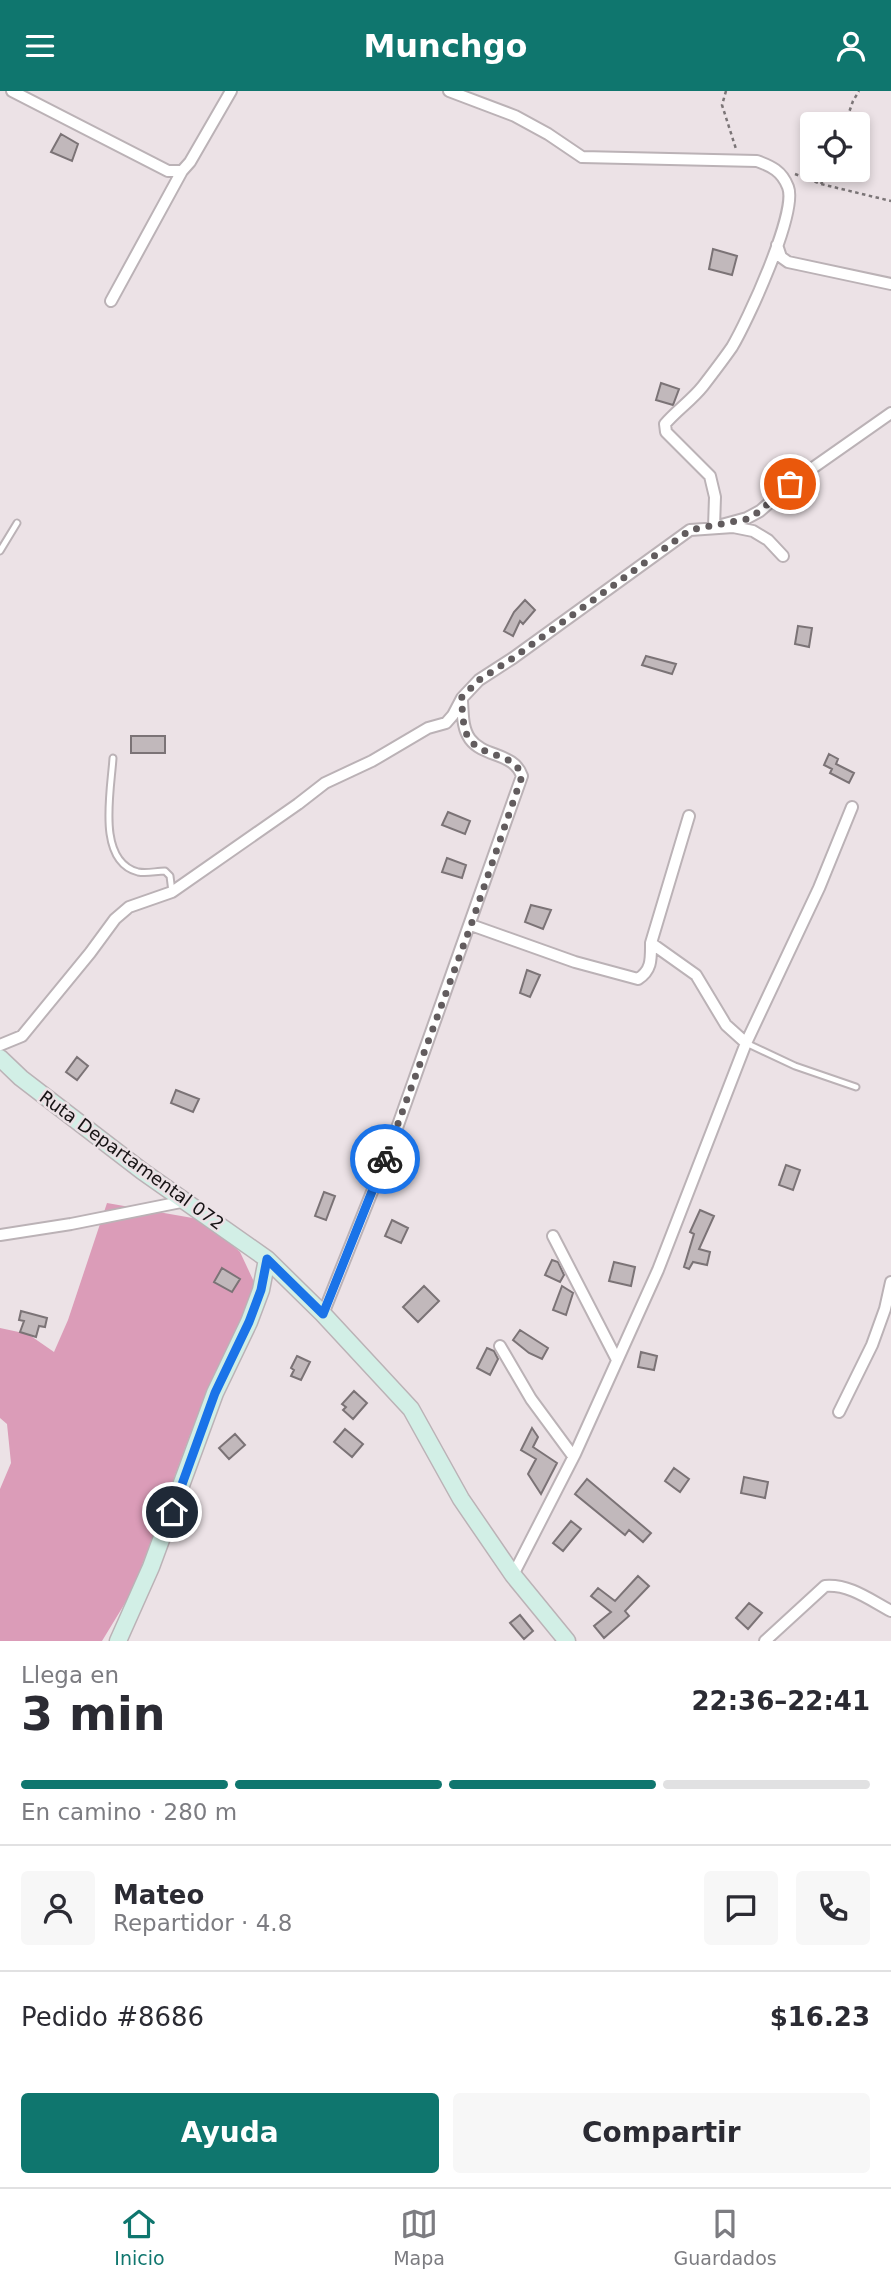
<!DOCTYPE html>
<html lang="es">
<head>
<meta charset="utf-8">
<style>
	body { margin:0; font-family:"DejaVu Sans",sans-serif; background:#f7f7f7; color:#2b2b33; height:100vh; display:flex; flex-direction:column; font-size:26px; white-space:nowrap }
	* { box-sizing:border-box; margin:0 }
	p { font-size:23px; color:#7c7c81 }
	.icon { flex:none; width:38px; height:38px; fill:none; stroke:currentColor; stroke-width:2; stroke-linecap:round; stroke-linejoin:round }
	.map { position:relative; height:1550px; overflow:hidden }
	.side { display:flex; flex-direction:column; background:#fff; flex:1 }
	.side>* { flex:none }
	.tools { position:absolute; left:800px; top:21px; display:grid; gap:14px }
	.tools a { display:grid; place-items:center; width:70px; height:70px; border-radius:7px; background:#fff; box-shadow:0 4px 10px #0003; font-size:35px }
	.pin { position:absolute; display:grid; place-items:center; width:60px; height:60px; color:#fff; margin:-30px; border:4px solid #fff; border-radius:50%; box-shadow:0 2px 7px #0007 }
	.courier { position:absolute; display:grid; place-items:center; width:70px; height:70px; margin:-35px; border:5px solid #1a73e8; border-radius:50%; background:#fff; color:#222; box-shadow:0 2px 9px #0007 }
	.summary em { font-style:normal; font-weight:600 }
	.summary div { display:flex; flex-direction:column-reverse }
	.summary { display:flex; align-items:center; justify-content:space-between; height:119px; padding:0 21px }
	h1 { font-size:46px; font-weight:600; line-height:52px }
	.bar { display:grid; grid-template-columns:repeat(4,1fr); gap:10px 7px; align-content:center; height:84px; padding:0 21px }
	.bar i { height:9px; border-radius:5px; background:#e1e1e2 }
	.bar .active { background:#0f766e }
	.bar p { grid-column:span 4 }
	.line { display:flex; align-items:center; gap:18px; padding:0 21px; border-top:2px solid #e1e1e2 }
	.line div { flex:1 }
	.round { display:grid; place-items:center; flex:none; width:74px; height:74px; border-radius:7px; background:#f7f7f7 }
	.action { display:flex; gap:14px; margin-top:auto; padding:14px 21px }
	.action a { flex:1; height:80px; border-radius:7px; background:#0f766e; color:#fff; font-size:28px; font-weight:600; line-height:80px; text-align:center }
	.action a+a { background:#f7f7f7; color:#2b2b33 }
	header { display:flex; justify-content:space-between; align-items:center; height:91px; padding:0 21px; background:#0f766e; color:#fff; font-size:32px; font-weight:600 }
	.tabs { display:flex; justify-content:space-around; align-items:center; height:98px; border-top:2px solid #e1e1e2; background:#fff; font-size:19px; color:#7c7c81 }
	.tabs a { display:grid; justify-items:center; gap:4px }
	.tabs .active { color:#0f766e }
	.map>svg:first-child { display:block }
	.forest { fill:#db9cb8 }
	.building { fill:#c1b8bb; stroke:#7b7376; stroke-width:2 }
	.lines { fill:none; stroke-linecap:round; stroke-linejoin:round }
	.service-casing { stroke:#bbb2b6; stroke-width:9 }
	.minor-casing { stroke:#bbb2b6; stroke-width:14 }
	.secondary-casing { stroke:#bbb2b6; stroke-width:19 }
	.path { stroke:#7b7577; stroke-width:2.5; stroke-dasharray:3.5 3.5; stroke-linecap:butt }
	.service { stroke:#fff; stroke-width:5 }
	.minor { stroke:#fff; stroke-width:10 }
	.secondary { stroke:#d2efe6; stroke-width:16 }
	.done { stroke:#625c5e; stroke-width:7; stroke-dasharray:0 12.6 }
	.route { stroke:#1a73e8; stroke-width:9 }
	.labels { text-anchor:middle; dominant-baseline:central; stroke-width:5; stroke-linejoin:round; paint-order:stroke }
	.street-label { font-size:18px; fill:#171415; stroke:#ece2e6 }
</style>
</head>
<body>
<header><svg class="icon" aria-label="menu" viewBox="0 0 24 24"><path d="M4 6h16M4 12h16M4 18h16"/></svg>Munchgo<svg class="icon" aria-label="person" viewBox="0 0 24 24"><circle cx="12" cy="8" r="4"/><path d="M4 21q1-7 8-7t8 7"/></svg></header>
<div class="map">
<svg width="891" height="1550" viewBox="0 0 891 1550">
	<rect width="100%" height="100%" fill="#ece2e6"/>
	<!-- forest -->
	<path class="forest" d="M107 1112 204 1129 240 1161 255 1193 239 1235 191 1341 133 1499 102 1550H0V1398L11 1372 7 1333 0 1327V1237L28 1243 54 1261 68 1229Z"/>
	<!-- building -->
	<path class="building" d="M61 43 78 53 72 70 51 61Z
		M713 158 737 165 732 184 709 178Z
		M661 292 679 298 673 314 656 309Z
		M525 509 535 519 523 533 520 530 513 545 504 540 514 521Z
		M798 535 812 537 809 556 795 553Z
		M646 565 676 573 672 583 642 574Z
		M131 645H165V662H131Z
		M829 663 838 668 836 673 854 682 849 692 830 682 832 678 824 674Z
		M448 721 470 730 465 743 442 734Z
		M447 767 466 774 462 787 442 781Z
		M531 814 551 819 543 838 525 831Z
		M527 879 540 884 530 906 520 902Z
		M77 966 88 975 77 989 66 981Z
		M176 999 199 1008 193 1021 171 1012Z
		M786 1074 800 1079 793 1099 779 1094Z
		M324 1101 335 1105 326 1129 315 1125Z
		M700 1119 714 1125 699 1158 710 1161 707 1174 693 1171 689 1178 684 1176 694 1143 690 1141Z
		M392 1129 408 1137 401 1152 385 1145Z
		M552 1169 558 1171 564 1184 560 1191 545 1184Z
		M614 1171 635 1176 631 1195 609 1190Z
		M222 1177 240 1188 232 1201 214 1191Z
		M424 1195 439 1210 418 1231 403 1216Z
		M562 1195 573 1202 566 1224 553 1219Z
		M21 1220 47 1227 45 1236 39 1235 36 1246 20 1241 24 1230 19 1229Z
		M520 1239 548 1257 542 1268 529 1262 513 1249Z
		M487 1257 494 1260 498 1268 490 1284 477 1277Z
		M641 1261 657 1265 654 1279 638 1276Z
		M297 1265 310 1271 301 1289 291 1285 294 1279 291 1277Z
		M354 1300 367 1312 353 1328 343 1319 346 1316 342 1313Z
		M532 1337 538 1346 533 1356 557 1372 541 1403 528 1383 536 1368 521 1359Z
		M345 1338 363 1353 352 1366 334 1351Z
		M235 1343 245 1354 229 1368 219 1357Z
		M674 1377 689 1388 680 1401 665 1390Z
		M744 1386 768 1391 765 1407 741 1402Z
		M587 1388 651 1442 643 1451 629 1439 625 1444 575 1403Z
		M571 1430 581 1438 563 1460 553 1452Z
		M638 1485 649 1495 625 1520 629 1525 604 1547 594 1535 611 1521 591 1505 598 1497 615 1510Z
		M749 1512 762 1522 748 1538 736 1527Z
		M520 1524 533 1540 524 1548 510 1532Z"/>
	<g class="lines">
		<!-- service casing -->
		<g class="service-casing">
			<path id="service" d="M0 460 17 432
				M113 667C111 700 96 770 138 781 147 783 156 780 165 780L170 785 172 801
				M746 952 795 975 856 996"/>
		</g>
		<!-- minor casing -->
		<g class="minor-casing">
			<path id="minor" d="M12 0 168 80H182L190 71 231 0
				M449 0 515 25 548 43 582 66 757 70C771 75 782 80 788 96 798 121 747 231 732 256 723 269 713 282 703 295 692 309 677 319 665 333L666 341 710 385 715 406 714 436 747 427 760 420 797 388 891 322
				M777 154 781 166 788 171 891 193
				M111 210 182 80
				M471 834 575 871 638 888C652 879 651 868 651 852L689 725
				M651 852 696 884 726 934 746 952
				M0 954 22 945 90 862 115 828 129 816 172 801 298 713 325 692 372 670 428 637 446 632 453 624 462 607 479 589 513 567 690 439 733 436 753 440 768 449 783 465
				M0 1144 71 1133 186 1110
				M553 1145 616 1267
				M323 1223 392 1051 522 685C514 661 484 667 470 648 462 637 463 622 462 610
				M500 1255 531 1308 573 1365
				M839 1321 872 1254 885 1218 891 1191
				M513 1484 575 1363 658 1179 746 952 819 797 852 716
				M765 1550 825 1495C850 1493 870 1509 891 1520"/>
		</g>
		<!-- secondary casing -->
		<g class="secondary-casing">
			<path id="secondary" d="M0 967 21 987 142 1080 267 1168 323 1223 411 1318 461 1408 513 1484 567 1550
				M118 1550 151 1476 215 1302 249 1231 261 1199 267 1168"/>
		</g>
		<!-- path -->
		<path class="path" d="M726 0 722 14 736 58
			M845 33 853 10 859 0
			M795 83 821 93 891 110
			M821 93 828 79"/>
		<!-- service -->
		<use href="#service" class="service"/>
		<!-- minor -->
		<use href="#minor" class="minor"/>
		<!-- secondary -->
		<use href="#secondary" class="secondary"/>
	</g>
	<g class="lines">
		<!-- done -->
		<path class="done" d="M385 1068 471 834 522 685C514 660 481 668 468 646 462 635 463 619 461 607L479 589 513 567 690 439 747 428 760 420 790 393"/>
		<!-- route -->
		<path class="route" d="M172 1421 215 1302 249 1231 261 1199 267 1168 323 1223 385 1068"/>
	</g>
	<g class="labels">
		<!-- street labels -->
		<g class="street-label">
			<text transform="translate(132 1069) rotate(36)">Ruta Departamental 072</text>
		</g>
	</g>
</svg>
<div class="tools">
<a><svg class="icon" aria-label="locate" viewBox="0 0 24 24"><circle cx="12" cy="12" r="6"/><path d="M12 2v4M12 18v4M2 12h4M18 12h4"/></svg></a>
</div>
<div class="pin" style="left:790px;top:393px;background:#ea580c"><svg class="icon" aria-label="bag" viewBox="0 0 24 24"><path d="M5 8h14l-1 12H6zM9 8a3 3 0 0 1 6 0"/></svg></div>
<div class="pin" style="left:172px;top:1421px;background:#1f2937"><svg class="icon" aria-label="home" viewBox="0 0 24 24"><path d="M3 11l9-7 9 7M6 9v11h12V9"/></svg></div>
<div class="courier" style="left:385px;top:1068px"><svg class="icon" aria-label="bike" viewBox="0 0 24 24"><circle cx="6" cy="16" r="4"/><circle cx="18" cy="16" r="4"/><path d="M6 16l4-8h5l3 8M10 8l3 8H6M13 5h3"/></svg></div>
</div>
<section class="side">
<div class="summary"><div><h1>3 min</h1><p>Llega en</p></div><em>22:36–22:41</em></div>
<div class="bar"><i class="active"></i><i class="active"></i><i class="active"></i><i></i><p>En camino · 280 m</p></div>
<div class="line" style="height:126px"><a class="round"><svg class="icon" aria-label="person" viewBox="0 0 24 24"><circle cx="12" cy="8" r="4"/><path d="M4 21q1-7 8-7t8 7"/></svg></a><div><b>Mateo</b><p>Repartidor · 4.8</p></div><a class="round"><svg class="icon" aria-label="chat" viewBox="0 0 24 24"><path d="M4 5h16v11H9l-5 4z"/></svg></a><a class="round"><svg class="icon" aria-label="phone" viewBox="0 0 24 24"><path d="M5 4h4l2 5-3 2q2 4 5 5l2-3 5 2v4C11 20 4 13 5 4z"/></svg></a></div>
<div class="line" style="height:91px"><div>Pedido #8686</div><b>$16.23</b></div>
<div class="action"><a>Ayuda</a><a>Compartir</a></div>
</section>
<nav class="tabs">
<a class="active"><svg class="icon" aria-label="home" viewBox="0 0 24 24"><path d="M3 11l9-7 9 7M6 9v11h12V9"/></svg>Inicio</a>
<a><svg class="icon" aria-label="map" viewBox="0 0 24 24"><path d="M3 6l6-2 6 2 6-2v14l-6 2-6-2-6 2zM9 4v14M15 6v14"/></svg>Mapa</a>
<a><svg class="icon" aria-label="saved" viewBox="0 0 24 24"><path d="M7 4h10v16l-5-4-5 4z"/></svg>Guardados</a>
</nav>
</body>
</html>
